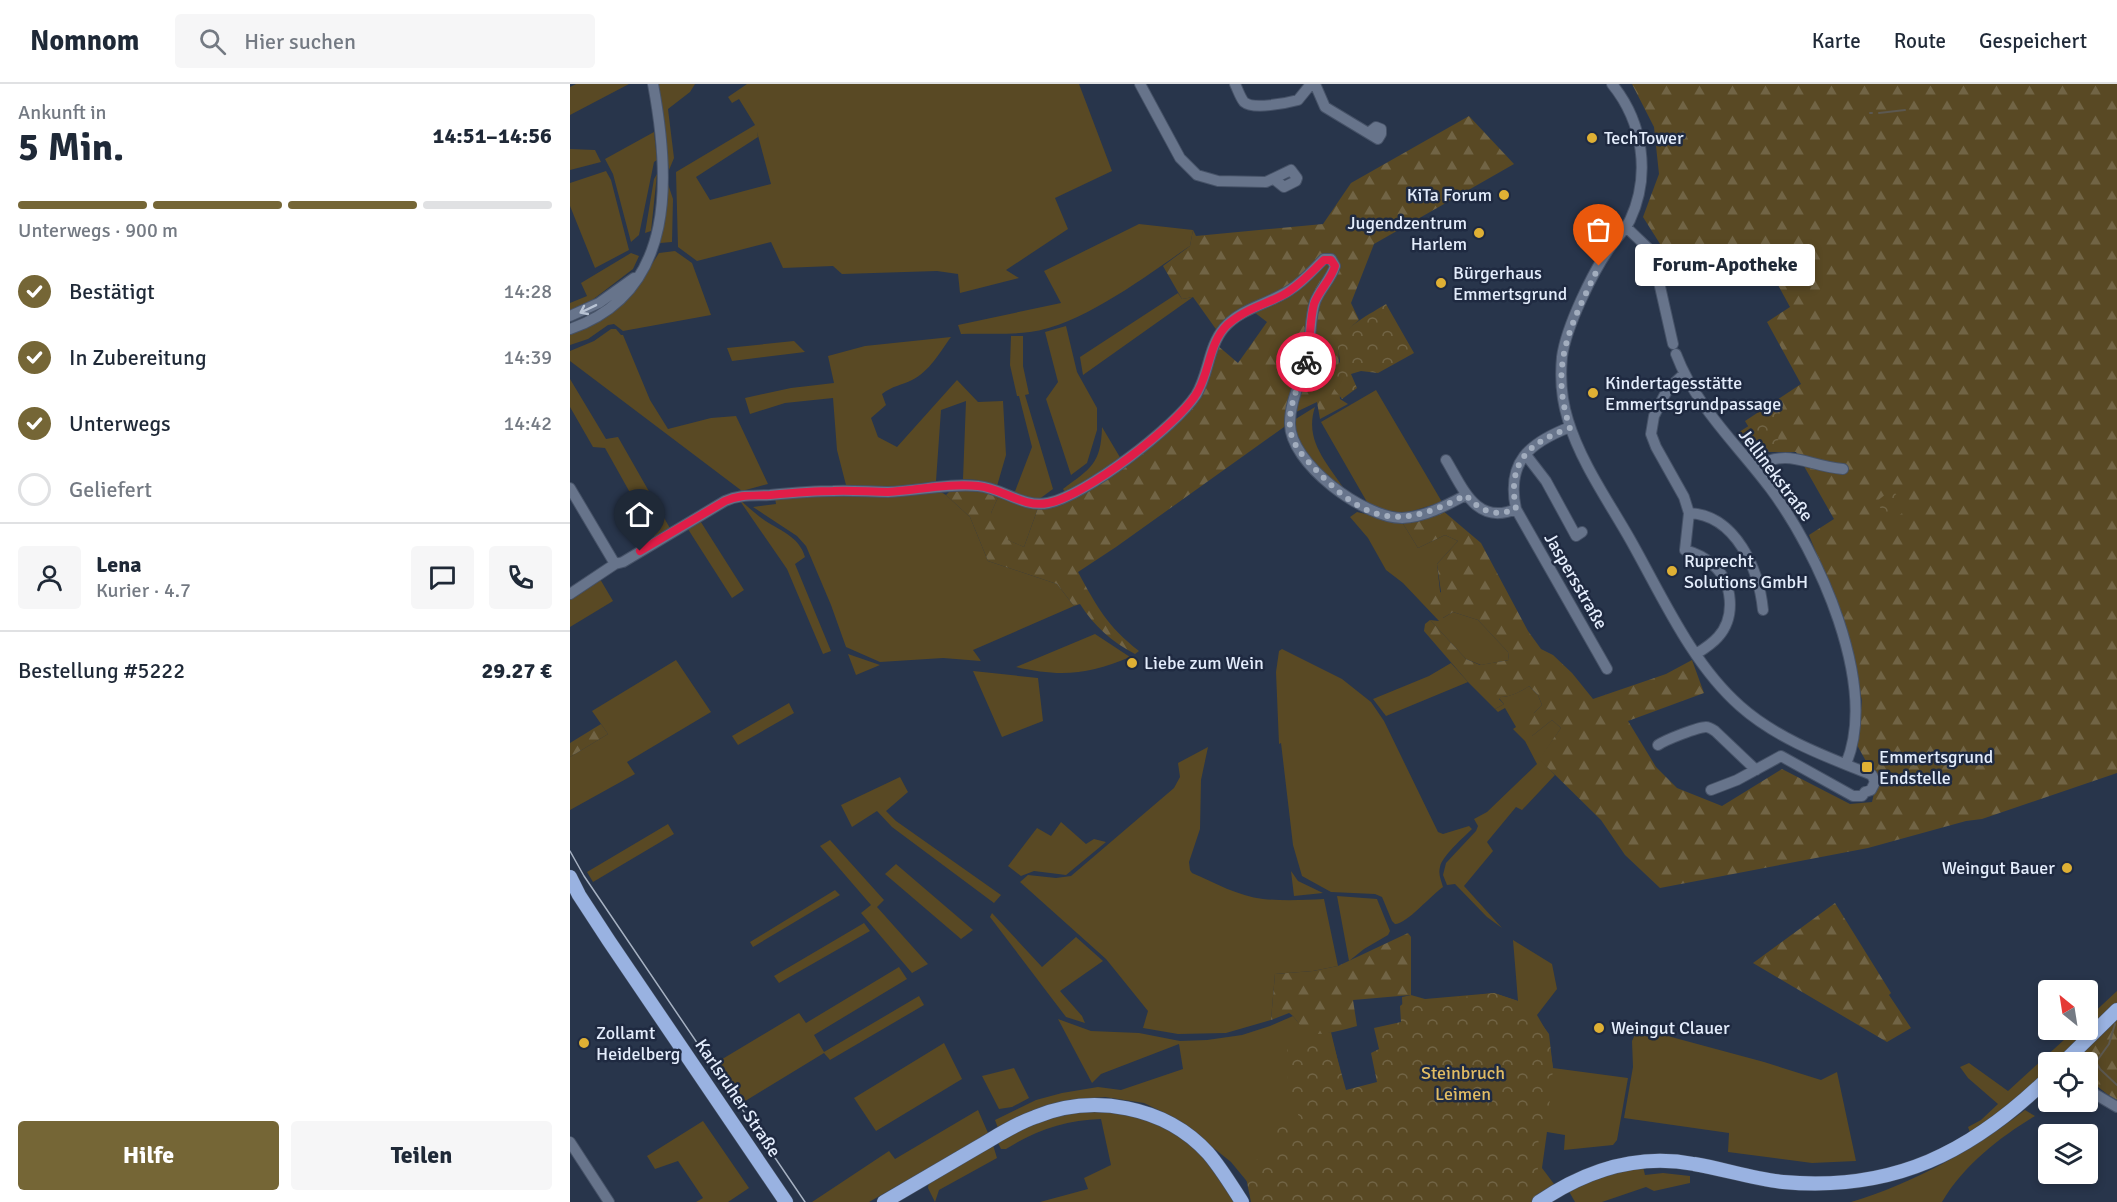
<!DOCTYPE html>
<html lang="de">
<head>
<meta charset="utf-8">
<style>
	body { margin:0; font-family:Signika,sans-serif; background:#f6f6f7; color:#1f2937; height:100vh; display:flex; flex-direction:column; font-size:22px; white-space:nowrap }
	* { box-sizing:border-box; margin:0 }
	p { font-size:20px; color:#747a83 }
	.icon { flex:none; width:33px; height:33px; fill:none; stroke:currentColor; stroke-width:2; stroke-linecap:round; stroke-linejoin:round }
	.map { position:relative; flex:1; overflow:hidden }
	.details { display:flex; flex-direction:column; background:#fff; width:570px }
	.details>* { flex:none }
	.needle { width:39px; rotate:330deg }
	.tools { position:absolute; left:1468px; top:896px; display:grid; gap:12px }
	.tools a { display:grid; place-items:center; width:60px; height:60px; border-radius:6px; background:#fff; box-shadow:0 3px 9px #0003; font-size:30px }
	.pin { position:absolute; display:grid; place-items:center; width:51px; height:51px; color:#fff; margin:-62px -26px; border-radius:50% 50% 50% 0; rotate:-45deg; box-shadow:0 0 6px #0007 }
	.pin .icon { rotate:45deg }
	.courier { position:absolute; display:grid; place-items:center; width:60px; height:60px; margin:-30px; border:4px solid #e11d48; border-radius:50%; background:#fff; color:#222; box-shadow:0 2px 8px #0007 }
	.bubble { position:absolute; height:42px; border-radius:6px; background:#fff; box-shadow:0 3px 9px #0003; font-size:20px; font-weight:800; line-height:42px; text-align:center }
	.summary em { font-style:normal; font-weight:800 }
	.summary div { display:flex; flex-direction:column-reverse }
	.summary { display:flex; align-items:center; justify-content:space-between; height:102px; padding:0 18px }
	h1 { font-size:39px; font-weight:800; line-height:45px }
	.bar { display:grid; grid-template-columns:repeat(4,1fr); gap:9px 6px; align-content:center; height:72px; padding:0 18px }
	.bar i { height:8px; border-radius:4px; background:#e0e1e3 }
	.bar .active { background:#756636 }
	.bar p { grid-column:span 4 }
	.line { display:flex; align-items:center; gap:15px; padding:0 18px; border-top:2px solid #e0e1e3 }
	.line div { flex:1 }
	.round { display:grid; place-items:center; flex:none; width:63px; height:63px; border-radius:6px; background:#f6f6f7 }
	ol { padding:0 18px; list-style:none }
	li { display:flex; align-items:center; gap:18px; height:66px }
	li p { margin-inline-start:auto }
	li .icon { padding:6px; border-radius:50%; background:#756636; color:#fff; stroke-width:4 }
	li:last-child { color:#747a83 }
	li i { width:33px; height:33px; border:3px solid #e0e1e3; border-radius:50% }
	.button { display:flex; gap:12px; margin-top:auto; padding:12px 18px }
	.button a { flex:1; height:69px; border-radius:6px; background:#756636; color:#fff; font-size:24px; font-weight:800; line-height:69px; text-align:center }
	.button a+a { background:#f6f6f7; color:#1f2937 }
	header { display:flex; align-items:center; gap:36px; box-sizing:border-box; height:84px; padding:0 30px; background:#fff; border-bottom:2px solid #e0e1e3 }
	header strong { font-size:28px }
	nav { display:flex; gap:33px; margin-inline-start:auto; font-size:21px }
	.search { width:420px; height:54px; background:#f6f6f7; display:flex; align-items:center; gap:15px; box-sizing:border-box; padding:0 21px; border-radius:6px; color:#747a83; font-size:22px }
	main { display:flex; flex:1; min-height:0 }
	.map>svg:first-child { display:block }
	.green { fill:#594924; fill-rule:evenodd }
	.forest { fill:url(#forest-firs) }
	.park { fill:url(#park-crowns) }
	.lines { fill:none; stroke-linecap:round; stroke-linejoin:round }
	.stream { stroke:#5c5850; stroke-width:2 }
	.minor-casing { stroke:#465267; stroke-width:12 }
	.major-casing { stroke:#465267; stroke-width:15 }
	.minor { stroke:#67748b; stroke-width:10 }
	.major { stroke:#99b2e1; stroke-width:14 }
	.tram { stroke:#a6b1c2; stroke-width:1.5 }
	.oneway { stroke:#b8c3d4 }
	.done { stroke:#a2adbe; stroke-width:6; stroke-dasharray:0 10.8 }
	.route { stroke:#e11d48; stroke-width:8 }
	.poi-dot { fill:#dfb034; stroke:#1f2a41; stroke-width:2 }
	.labels { text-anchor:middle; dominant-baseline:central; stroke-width:5; stroke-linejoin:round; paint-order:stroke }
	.poi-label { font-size:18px; fill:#e4edfc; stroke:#1f2a41; text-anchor:start }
	.street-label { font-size:18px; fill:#e4edfc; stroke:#1f2a41 }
	.park-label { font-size:18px; fill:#e2bc63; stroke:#1f2a41 }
</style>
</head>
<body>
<header>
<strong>Nomnom</strong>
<div class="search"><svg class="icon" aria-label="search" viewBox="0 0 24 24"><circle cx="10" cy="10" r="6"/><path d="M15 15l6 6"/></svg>Hier suchen</div>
<nav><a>Karte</a><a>Route</a><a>Gespeichert</a></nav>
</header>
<main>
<section class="details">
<div class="summary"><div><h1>5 Min.</h1><p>Ankunft in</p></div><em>14:51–14:56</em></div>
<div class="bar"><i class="active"></i><i class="active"></i><i class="active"></i><i></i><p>Unterwegs · 900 m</p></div>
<ol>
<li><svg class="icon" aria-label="check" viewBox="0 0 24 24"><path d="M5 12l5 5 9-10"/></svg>Bestätigt<p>14:28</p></li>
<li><svg class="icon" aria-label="check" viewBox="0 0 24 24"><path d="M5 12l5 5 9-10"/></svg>In Zubereitung<p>14:39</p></li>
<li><svg class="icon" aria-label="check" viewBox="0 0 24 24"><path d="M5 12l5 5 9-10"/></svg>Unterwegs<p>14:42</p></li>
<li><i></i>Geliefert</li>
</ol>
<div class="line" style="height:108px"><a class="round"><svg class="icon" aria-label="person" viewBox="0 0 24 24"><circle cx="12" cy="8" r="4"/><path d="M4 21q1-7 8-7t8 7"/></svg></a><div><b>Lena</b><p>Kurier · 4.7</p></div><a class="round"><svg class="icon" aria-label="chat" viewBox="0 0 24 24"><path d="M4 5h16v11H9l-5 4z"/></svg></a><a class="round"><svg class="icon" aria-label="phone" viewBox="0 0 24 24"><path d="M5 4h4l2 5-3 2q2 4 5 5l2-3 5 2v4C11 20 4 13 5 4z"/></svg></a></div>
<div class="line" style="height:78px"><div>Bestellung #5222</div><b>29.27 €</b></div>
<div class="button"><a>Hilfe</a><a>Teilen</a></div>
</section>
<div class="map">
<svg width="1547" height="1118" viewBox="0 0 1547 1118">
	<defs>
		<pattern id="forest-firs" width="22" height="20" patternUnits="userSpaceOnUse" patternTransform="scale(1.5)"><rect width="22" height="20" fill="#594924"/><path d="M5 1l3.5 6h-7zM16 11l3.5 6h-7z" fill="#716445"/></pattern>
		<pattern id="park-crowns" width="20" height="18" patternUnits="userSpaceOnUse" patternTransform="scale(1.5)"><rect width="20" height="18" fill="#594924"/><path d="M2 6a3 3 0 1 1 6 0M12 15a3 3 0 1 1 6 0" fill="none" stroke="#716445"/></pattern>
	</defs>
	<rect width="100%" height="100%" fill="#28354b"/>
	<!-- green -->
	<path class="green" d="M6 0H59L0 31V3Z
		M87 0H125L120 8 98 25 104 74 99 86Z
		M177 0H509L542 87 485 114 498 145 436 186 449 194 390 209 388 190 367 187 272 190 263 182 213 184 201 158 127 177 108 163 106 88 185 41 169 15 162 19 158 13ZM187 48 201 100 140 116 126 93 188 53Z
		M84 48 87 76 84 78 69 151 61 158 43 90 35 75Z
		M0 65 25 66 31 78 0 86Z
		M36 87 41 96 59 166 25 184 0 122V99Z
		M87 90 81 147 75 149 84 95Z
		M97 97 103 115 102 158 90 159Z
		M569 140 623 146 620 162C577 191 513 241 460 248 438 251 414 249 391 250L388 241 491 219 474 187Z
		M105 167 122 179 141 231 53 247 44 240 38 241 18 255 0 261V250C42 239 67 204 89 169Z
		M61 169 69 172 63 185 17 220 0 226V219L17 212 11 199Z
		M608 209 612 215 623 213 513 291 510 273Z
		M496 242 507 288 527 324V346L517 379 501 391 476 315 488 298 475 248Z
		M41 245H46L51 251H53L80 316 98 345 141 334 166 332 198 400 172 407 0 277V267L24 257Z
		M441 252H453V282L459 310 455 311 483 405 468 416 444 410 462 363 449 312H447L440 281Z
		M381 253C370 268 360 287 342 296 332 301 322 302 312 310L316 321 301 334 308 353 327 363 387 296 408 318 433 317 436 371 427 402 408 396 393 395 396 317 371 326 366 397 330 403 277 405 267 366 263 314 215 319 180 330 175 314 221 304 264 299 258 272 295 262Z
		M224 257 235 268 162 277 157 264Z
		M0 295 36 355 48 353 101 446 86 455 35 364 23 363 0 323Z
		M806 306 872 418 836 429 801 425 751 338Z
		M745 323C733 359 761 382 778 411L750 387 726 355 724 336Z
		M532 343 551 375 496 410 493 405C521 384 531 380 532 343Z
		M366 405 376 411 400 433 418 477 487 500 504 522 403 566 411 577 373 574 310 578 276 563 261 521 236 462 227 452 183 423 206 420 205 414Z
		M429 411 468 424 454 463 437 456 421 429Z
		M168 414C175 420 182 427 190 433 207 446 229 451 235 473L225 480 261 567 253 570 217 485Z
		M787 428 832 438 848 464 875 451 888 457 867 480 873 534 883 528 908 536 938 568 939 576 911 581 896 575 860 536 869 537 833 499 816 486 798 454 780 433Z
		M129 435 174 506 162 514 116 442Z
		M30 495 43 517 0 543V513Z
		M525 550 560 573C519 591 489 593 446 583Z
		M712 565 772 595 801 618 814 637 868 748 873 750 899 742 902 745C893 754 872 772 870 783 868 790 871 796 873 803 861 811 837 840 825 840L822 837 812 813 805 810 761 808 732 792 723 761 711 659 709 660 706 588 709 567Z
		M278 570 310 581 286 591Z
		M106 576 141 628 57 678 65 690 0 726V673L38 650 22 627Z
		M881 579 898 598 816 632 803 615 859 592Z
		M403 587 468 594 473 637 432 653Z
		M959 602 968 611 972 621 964 629 962 652 982 636 991 644 970 675 985 691 952 726 946 723 917 758 923 767 894 802 932 844 917 833 885 800 877 801 873 791 876 779 906 747 908 742 904 735 917 728 967 680 955 657 943 645 946 643 935 624 928 628 925 625 934 620 929 614 931 613C940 613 952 607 959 602Z
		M219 619 224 629 168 661 162 652Z
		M638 663 631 696 630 745 619 778 620 786 622 789C645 799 668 812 693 815 714 817 734 816 754 815L768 882 743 887 705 890 701 936 656 949 608 950 573 944 578 927 536 875 450 798 458 791 486 794 501 792 604 704 610 693 608 679Z
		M330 693 338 708 316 727 326 737 431 811 424 819 322 743 307 727 282 743 271 721Z
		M491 738 516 760 524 755 536 758 496 791 464 787 451 792 438 782 467 744 481 752Z
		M98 740 104 750 23 798 17 788Z
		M260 756 314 816 307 823 358 880 342 889 291 829 301 821 250 762Z
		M326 780 403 846 391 855 315 790Z
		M721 787 728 797 753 809 724 812Z
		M265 806 270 811 183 863 180 858Z
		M767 812 807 815 820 847 818 851 794 865 779 877Z
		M422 829 472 883 506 853 533 877 490 907 512 932 515 939 496 933 420 833Z
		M294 839 300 847 209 899 204 892Z
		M943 856 982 880 987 905 967 931 978 950 983 984 1058 994 1047 1056 1043 1061 994 1066 995 1051 977 1048 972 1084 984 1100 955 1118 689 1112 661 1078 636 1058 603 1033 574 1019 535 1013 498 1016 463 1027 428 1044 425 1036 466 1016 492 1009 528 1003 551 1006 613 985 609 960 531 990 522 999 488 935 521 947 569 949 610 957 637 956 672 951 700 942 723 932C737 950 739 951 761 948L775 1007 808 999 833 940 832 913 841 911 855 915 924 909 948 917Z
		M329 883 337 895 244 951 254 968 349 912 354 921 260 976 254 969 172 1019 144 980 229 929 236 939Z
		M1547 907V919L1485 978H1479V984L1455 1008 1401 1051 1398 1043 1411 1036 1428 1020 1398 994 1390 983 1399 979 1438 1007 1506 945H1518V934Z
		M1068 944 1194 978 1251 996 1267 988 1286 1077 1242 1079 1158 1068 1159 1049 1054 1034 1063 983 1062 957Z
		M374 959 392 995 306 1047 284 1014Z
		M444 984 459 1014 442 1023 429 1025 412 992Z
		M528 1024 569 1030 610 1053 627 1067 648 1091 664 1118H470L518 1105 514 1094 541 1081 531 1035C496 1036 466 1046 436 1065H431L428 1059 457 1042 486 1029Z
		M408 1026 418 1049 374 1077 355 1086 299 1118H242L319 1067 325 1075Z
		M1455 1026 1465 1032C1429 1054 1394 1081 1372 1118H1281C1342 1100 1405 1065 1455 1026Z
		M133 1037 179 1104 158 1118H126L133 1114 108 1077 85 1085 77 1072Z
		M423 1061 427 1074 369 1106 365 1118 358 1104 359 1096Z
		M1073 1083 1075 1091 1093 1089 1120 1092V1099L1084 1107 1076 1103 1032 1118H1005L997 1104 1017 1095Z"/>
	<!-- forest -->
	<path class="forest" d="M1062 0H1547V689L1412 735 1396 737 1298 764 1090 804 1055 771 1031 736 969 675 991 644 982 636 962 652 956 643 964 629 972 621 968 611 959 602C952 607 941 613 931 613L929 615 934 620 925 625 898 598 854 547 855 540 860 536 896 575 910 581 939 576 938 568 908 536 883 528 871 535 858 520 864 512 871 508 867 480 888 457 875 451 848 464 832 438 872 426 911 459 958 547 971 565 983 571 1002 589 1023 615 1096 590 1122 576 1134 609 1058 637 1086 683 1107 704 1152 722 1212 685 1280 720 1302 718 1307 697 1287 661 1292 617 1278 549 1239 451 1264 435 1226 368H1194L1175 337 1231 300 1197 238 1220 223 1186 161 1116 201 1073 133 1089 90 1084 43Z
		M899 32 944 80 804 160 781 219 789 236C782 242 774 248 770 257 767 262 770 305 770 315L778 320 750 335 747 318 724 329 714 343 546 463 508 488C527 523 537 542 569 567L565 570C542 558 524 542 510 520L504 522 487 500 418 477 400 433 376 411 383 404H397L429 411 421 429 445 440 438 456 454 463 468 424 487 421 505 414 527 401 610 334 647 261 668 279 697 238 684 228 648 248 623 213 612 215 593 182 620 162 623 146 626 152 753 140 781 99Z
		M31 640 38 650 0 673V659Z
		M1265 819 1321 909 1319 911 1341 944 1317 958 1183 879Z
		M838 849 841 853V911L783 916 787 942C775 945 746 955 735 947 729 942 726 933 719 929L701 936 705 890 743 887 768 882Z
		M1547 930V1016L1537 1010 1518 995V978H1508L1507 974Z"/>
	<!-- park -->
	<path class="park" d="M816 220 844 269 808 289 791 287 781 290 787 304 772 315 755 293 770 278C770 273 767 264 768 259 773 243 802 229 816 220Z
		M1210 322 1208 358 1185 372 1166 350Z
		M1322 405 1337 425 1321 438 1306 418Z
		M924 909 948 917 953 923 965 931 979 950 983 985 978 1034 969 1038 967 1118H681L673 1079 708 1071 703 1045 731 1039 718 1000 717 960 762 955 776 1006 807 998 801 969 809 965 804 944 831 938 830 922 843 912 856 918Z"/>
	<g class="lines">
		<!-- stream -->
		<path class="stream" d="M1300 29H1302
			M1309 29 1335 26
			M1545 940 1539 960 1526 978 1530 985 1547 1001"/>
		<!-- minor casing -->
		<g class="minor-casing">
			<path id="minor" d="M570 0 610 74 627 91 648 97 696 98 721 86 727 94 726 97 714 103 704 95
				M665 0C668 6 670 13 674 18 683 26 717 19 728 16L741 0
				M745 0 755 23 808 55 811 50V45L806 43 801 47V50
				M1042 0C1073 38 1081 91 1060 136 1055 146 1047 153 1041 162 1023 187 996 243 992 273 990 294 992 317 998 336 1011 379 1039 418 1061 457 1092 512 1122 580 1170 622 1207 655 1257 673 1302 691L1305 698 1301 706 1295 708 1292 712H1283L1211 672 1167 696 1141 706
				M1056 143 1078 164 1084 176 1103 260
				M0 232 29 219 64 194
				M0 245C108 208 100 91 83 0
				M1106 270C1126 323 1167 360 1200 404 1248 468 1309 600 1276 680
				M1114 290 1098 305 1093 314 1084 332 1081 350 1086 363 1114 413 1119 429C1166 431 1189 486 1193 526
				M956 371 976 397 1006 452 1012 448
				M876 376C893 404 906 442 946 425L1037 585
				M1184 383C1220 363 1236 382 1273 385
				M0 404 45 480
				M946 425C936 378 959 359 1000 343
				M1119 429 1115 466C1126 469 1135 473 1143 481 1163 498 1166 533 1148 553 1142 560 1134 565 1126 570
				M0 510 45 480 53 478 155 417C170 410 185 412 200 411 221 409 242 407 263 407 282 406 300 408 318 408 349 407 378 399 408 402 432 404 453 424 478 419 515 412 605 343 626 311 639 290 638 263 654 244 671 224 699 220 720 206 733 198 743 186 754 175H761L765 182C761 195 750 205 745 218 740 234 741 252 738 268 734 293 720 314 720 339 719 379 794 434 832 434 855 433 877 421 896 411
				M1088 661C1095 656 1128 643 1136 643 1139 643 1142 645 1145 647L1186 686
				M1518 1006 1547 1023
				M0 1058 39 1118"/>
		</g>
		<!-- major casing -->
		<g class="major-casing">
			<path id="major" d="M0 793 9 811 39 857 216 1118
				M1494 978 1547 926
				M314 1118C345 1100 377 1081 408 1063 427 1052 445 1040 465 1033 523 1009 595 1022 638 1069 651 1084 661 1101 672 1118
				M969 1118C1016 1086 1067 1069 1124 1080 1154 1085 1183 1095 1213 1098 1324 1108 1402 1068 1479 993"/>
		</g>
		<!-- minor -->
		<use href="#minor" class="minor"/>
		<!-- major -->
		<use href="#major" class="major"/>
		<!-- tram -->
		<path class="tram" d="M0 767 14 792 235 1118"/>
	</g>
	<!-- one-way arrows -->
	<defs><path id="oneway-shaft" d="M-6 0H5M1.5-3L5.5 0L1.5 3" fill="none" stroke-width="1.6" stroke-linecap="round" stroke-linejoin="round" transform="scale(1.5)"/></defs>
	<use class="oneway" href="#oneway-shaft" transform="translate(18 225) rotate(154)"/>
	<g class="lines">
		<!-- done -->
		<path class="done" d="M736 278C730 299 718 321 720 344 722 362 735 374 746 386 798 441 831 445 896 411 910 428 926 433 946 425 937 378 958 359 1000 344 978 279 1002 239 1029 182"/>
		<!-- route -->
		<path class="route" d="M70 467 155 417C170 410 185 412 200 411 221 409 242 407 263 407 282 406 300 408 318 408 349 406 378 399 408 402 432 404 452 424 478 419 514 413 611 339 628 307 640 286 639 259 657 241 673 226 694 221 713 211 729 202 741 188 754 176H761L765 182C761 196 749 206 744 220 739 239 741 259 736 278"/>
	</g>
	<!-- markers -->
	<g class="poi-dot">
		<circle cx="1022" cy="54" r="6"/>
		<circle cx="934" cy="111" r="6"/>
		<circle cx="909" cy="149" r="6"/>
		<circle cx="871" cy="199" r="6"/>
		<circle cx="1023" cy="309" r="6"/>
		<circle cx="1102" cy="487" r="6"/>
		<circle cx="562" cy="579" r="6"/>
		<rect x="1291" y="677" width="12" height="12" rx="3"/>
		<circle cx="1497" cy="784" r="6"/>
		<circle cx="1029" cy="944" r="6"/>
		<circle cx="14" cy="959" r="6"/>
	</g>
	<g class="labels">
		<!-- poi labels -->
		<g class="poi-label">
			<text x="1034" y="54">TechTower</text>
			<text x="922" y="111" text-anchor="end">KiTa Forum</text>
			<text x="897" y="139" text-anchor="end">Jugendzentrum<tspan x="897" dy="21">Harlem</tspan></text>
			<text x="883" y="189">Bürgerhaus<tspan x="883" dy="21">Emmertsgrund</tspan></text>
			<text x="1035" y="299">Kindertagesstätte<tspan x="1035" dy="21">Emmertsgrundpassage</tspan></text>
			<text x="1114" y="477">Ruprecht<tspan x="1114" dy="21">Solutions GmbH</tspan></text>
			<text x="574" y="579">Liebe zum Wein</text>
			<text x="1309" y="673">Emmertsgrund<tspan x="1309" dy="21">Endstelle</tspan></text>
			<text x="1485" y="784" text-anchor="end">Weingut Bauer</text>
			<text x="1041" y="944">Weingut Clauer</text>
			<text x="26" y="949">Zollamt<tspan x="26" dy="21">Heidelberg</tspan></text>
		</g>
		<!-- street labels -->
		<g class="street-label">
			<text transform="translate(1206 391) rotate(53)">Jellinekstraße</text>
			<text transform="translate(1006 497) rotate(60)">Jaspersstraße</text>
			<text transform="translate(168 1014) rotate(56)">Karlsruher Straße</text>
		</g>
		<!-- park labels -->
		<g class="park-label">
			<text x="893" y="989">Steinbruch<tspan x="893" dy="21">Leimen</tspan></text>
		</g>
	</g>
</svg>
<div class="tools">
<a><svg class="needle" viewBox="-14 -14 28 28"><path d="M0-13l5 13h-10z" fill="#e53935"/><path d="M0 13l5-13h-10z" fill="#747a83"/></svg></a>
<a><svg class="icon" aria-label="locate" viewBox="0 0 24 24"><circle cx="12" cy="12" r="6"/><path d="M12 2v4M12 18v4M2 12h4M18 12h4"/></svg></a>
<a><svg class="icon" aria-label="layers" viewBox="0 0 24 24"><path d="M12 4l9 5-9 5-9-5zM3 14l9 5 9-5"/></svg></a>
</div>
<div class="pin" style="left:1029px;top:182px;background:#ea580c"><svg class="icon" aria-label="bag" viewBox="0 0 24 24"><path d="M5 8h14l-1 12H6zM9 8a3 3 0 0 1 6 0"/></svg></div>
<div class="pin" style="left:70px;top:467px;background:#1f2937"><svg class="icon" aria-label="home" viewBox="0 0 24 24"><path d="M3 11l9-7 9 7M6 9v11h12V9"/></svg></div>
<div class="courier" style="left:736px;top:278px"><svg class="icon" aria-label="bike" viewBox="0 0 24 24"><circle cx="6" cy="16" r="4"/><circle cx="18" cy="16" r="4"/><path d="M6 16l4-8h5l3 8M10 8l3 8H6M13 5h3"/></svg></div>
<div class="bubble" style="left:1065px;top:160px;width:180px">Forum-Apotheke</div>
</div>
</main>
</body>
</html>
